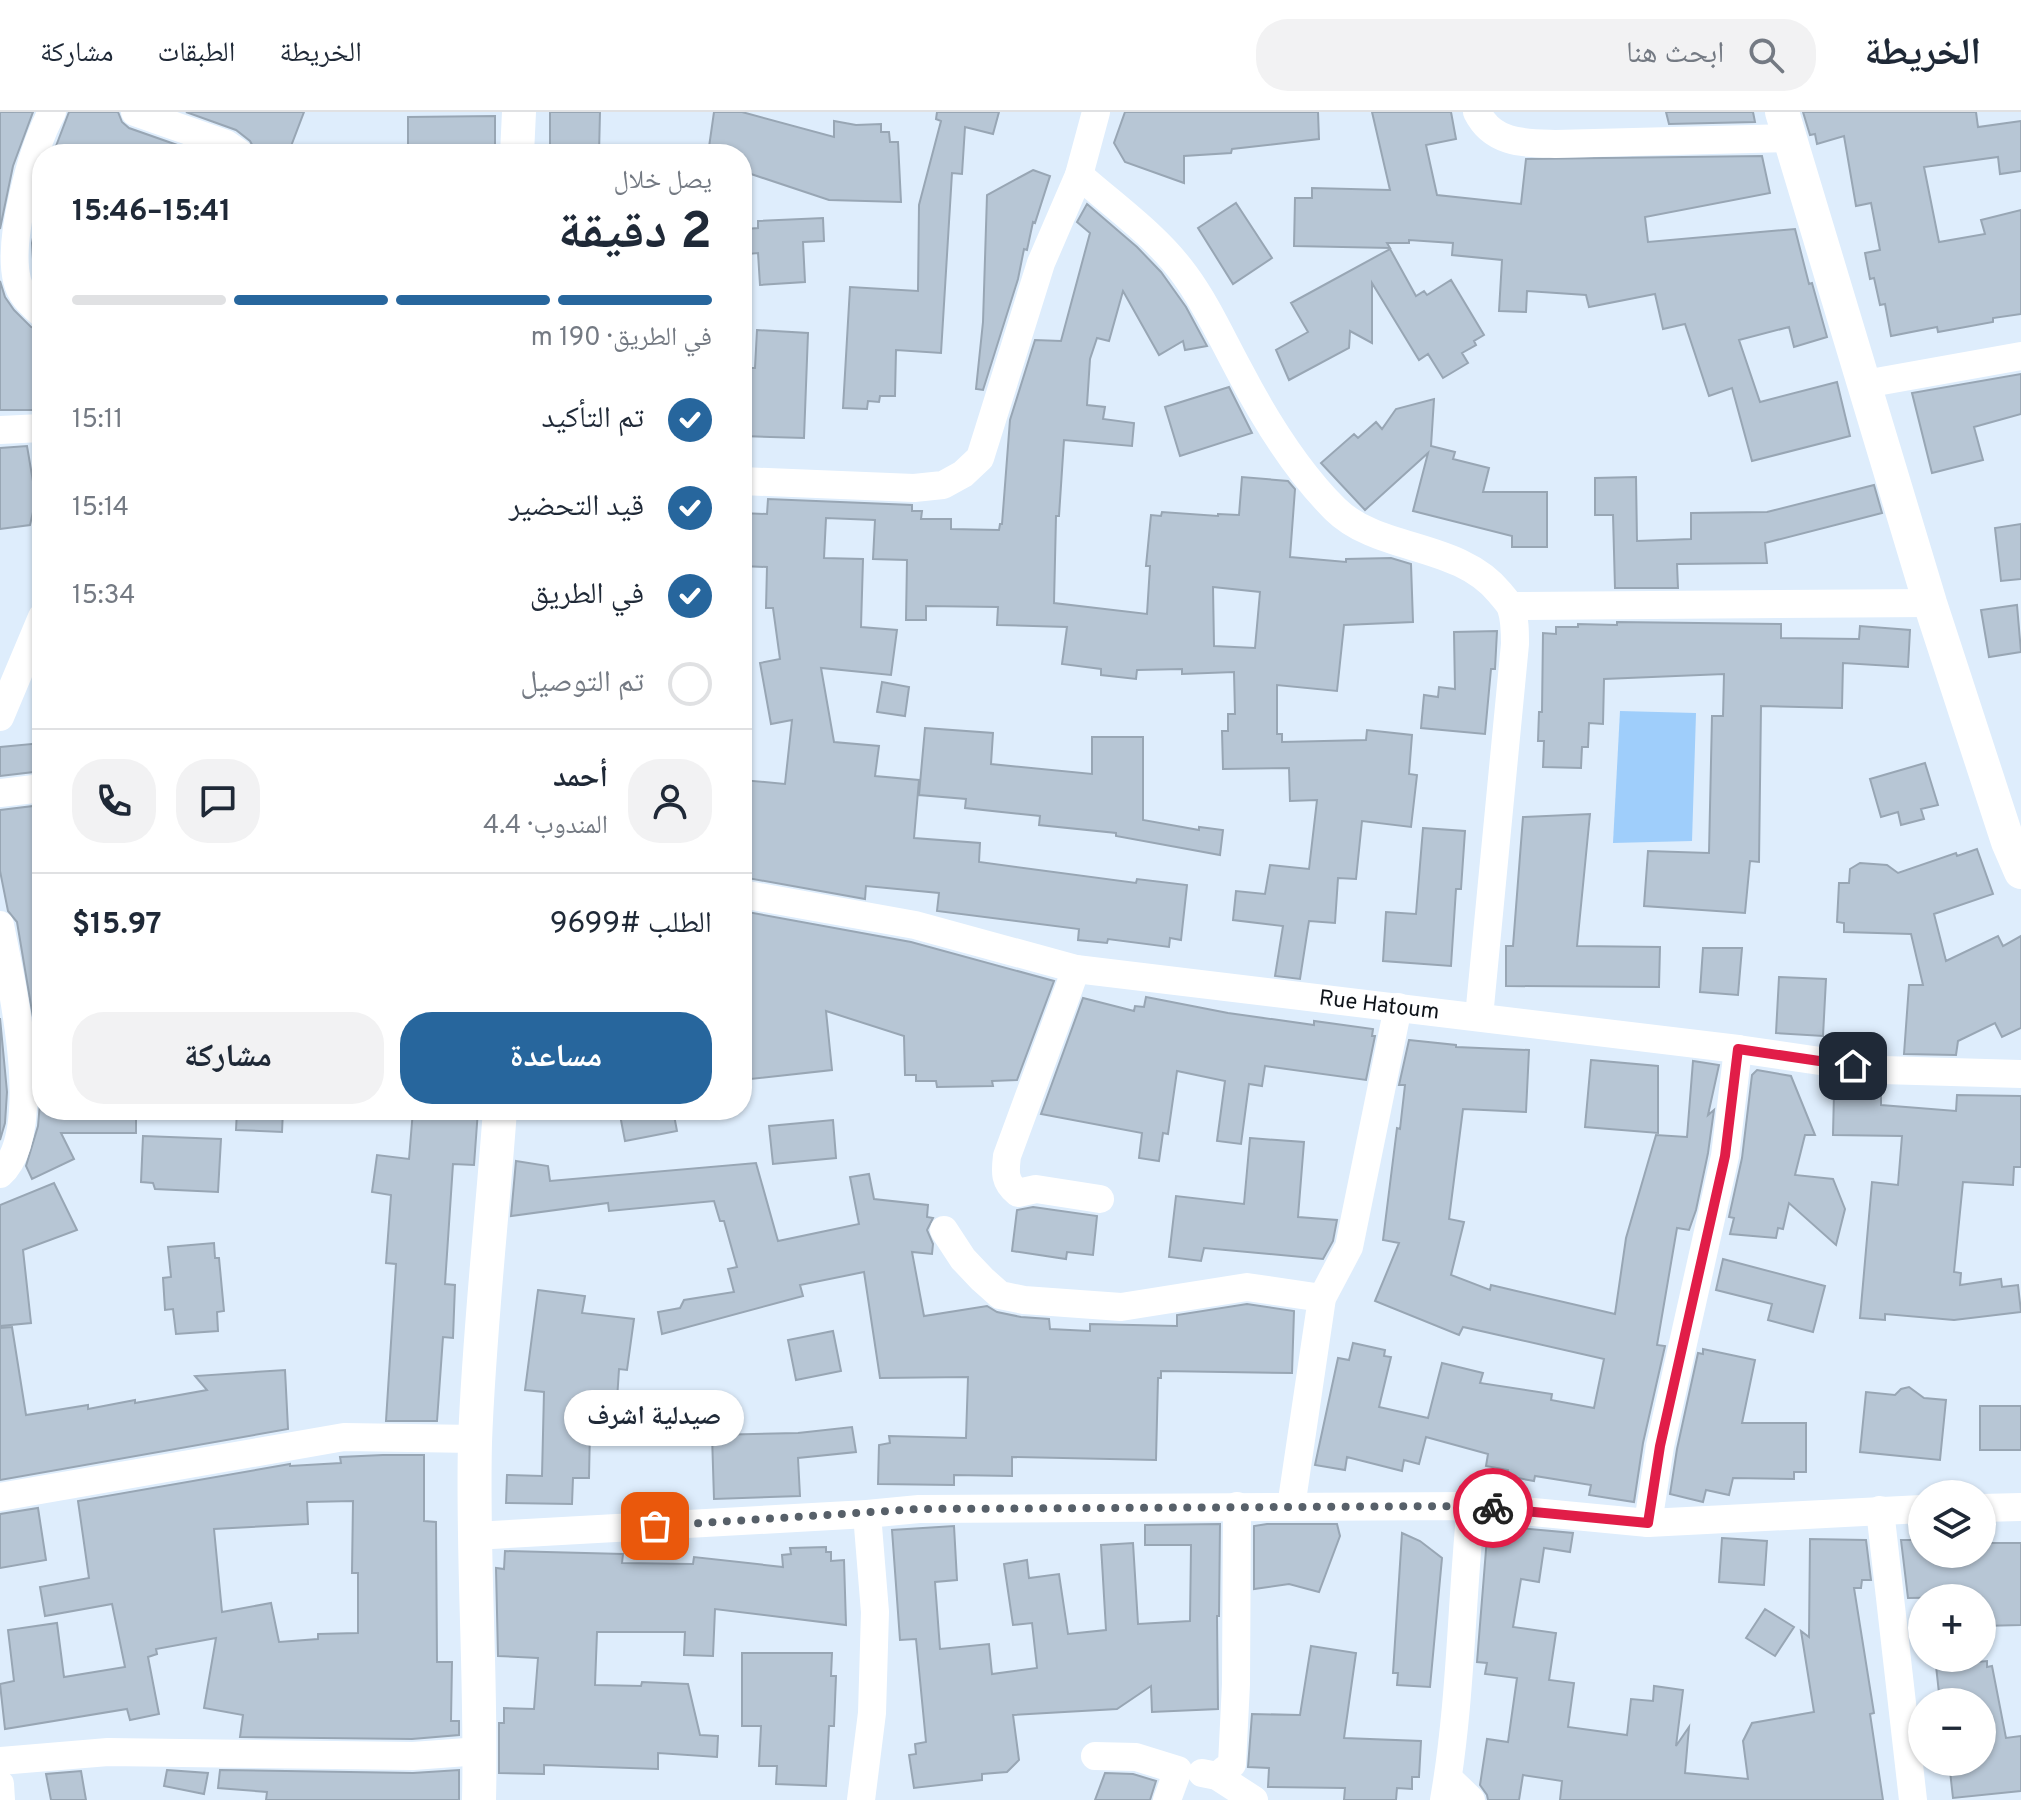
<!DOCTYPE html>
<html lang="ar">
<head>
<meta charset="utf-8">
<style>
	body { margin:0; font-family:Overpass,"Noto Naskh Arabic",sans-serif; background:#f2f2f3; color:#1f2937; direction:rtl; height:100vh; display:flex; flex-direction:column; font-size:30px; white-space:nowrap }
	* { box-sizing:border-box; margin:0 }
	p { font-size:26px; color:#747a83 }
	.icon { flex:none; width:44px; height:44px; fill:none; stroke:currentColor; stroke-width:2; stroke-linecap:round; stroke-linejoin:round }
	.map { position:relative; flex:1; overflow:hidden; direction:ltr }
	.panel { position:absolute; left:32px; top:32px; width:720px; height:976px; display:flex; flex-direction:column; background:#fff; border-radius:32px; box-shadow:0 2px 6px #0004; direction:rtl }
	.panel>* { flex:none }
	.fabs { position:absolute; left:1908px; top:1368px; display:grid; gap:16px }
	.fabs a { display:grid; place-items:center; width:88px; height:88px; border-radius:50%; background:#fff; box-shadow:0 2px 6px #0004; font-size:40px }
	.pin { position:absolute; display:grid; place-items:center; width:68px; height:68px; color:#fff; margin:-34px; border-radius:16px; box-shadow:0 4px 12px #0006 }
	.courier { position:absolute; display:grid; place-items:center; width:80px; height:80px; margin:-40px; border:6px solid #e11d48; border-radius:50%; background:#fff; color:#222; box-shadow:0 2px 10px #0007 }
	.bubble { position:absolute; height:56px; border-radius:28px; background:#fff; box-shadow:0 2px 6px #0004; font-size:26px; font-weight:700; line-height:56px; text-align:center; direction:rtl }
	.head em { font-style:normal; font-weight:700 }
	.head div { display:flex; flex-direction:column-reverse }
	.head { display:flex; align-items:center; justify-content:space-between; height:136px; padding:0 40px }
	h1 { font-size:52px; font-weight:700; line-height:60px }
	.bar { display:grid; grid-template-columns:repeat(4,1fr); gap:12px 8px; align-content:center; height:96px; padding:0 40px }
	.bar i { height:10px; border-radius:6px; background:#e0e1e3 }
	.bar .current { background:#27669d }
	.bar p { grid-column:span 4 }
	.line { display:flex; align-items:center; gap:20px; padding:0 40px; border-top:2px solid #e0e1e3 }
	.line div { flex:1 }
	.round { display:grid; place-items:center; flex:none; width:84px; height:84px; border-radius:32px; background:#f2f2f3 }
	ol { padding:0 40px; list-style:none }
	li { display:flex; align-items:center; gap:24px; height:88px }
	li p { margin-inline-start:auto }
	li .icon { padding:8px; border-radius:50%; background:#27669d; color:#fff; stroke-width:4 }
	li:last-child { color:#747a83 }
	li i { width:44px; height:44px; border:4px solid #e0e1e3; border-radius:50% }
	.action { display:flex; gap:16px; margin-top:auto; padding:16px 40px }
	.action a { flex:1; height:92px; border-radius:32px; background:#27669d; color:#fff; font-size:32px; font-weight:700; line-height:92px; text-align:center }
	.action a+a { background:#f2f2f3; color:#1f2937 }
	header { display:flex; align-items:center; gap:48px; box-sizing:border-box; height:112px; padding:0 40px; background:#fff; border-bottom:2px solid #e0e1e3 }
	header strong { font-size:38px }
	nav { display:flex; gap:44px; margin-inline-start:auto; font-size:28px }
	.search { width:560px; height:72px; background:#f2f2f3; display:flex; align-items:center; gap:20px; box-sizing:border-box; padding:0 28px; border-radius:32px; color:#747a83; font-size:30px }
	.map>svg:first-child { display:block }
	.green { fill:#9fcefb }
	.building { fill:#b7c6d5; stroke:#98a6b4; stroke-width:2; fill-rule:evenodd }
	.lines { fill:none; stroke-linecap:round; stroke-linejoin:round }
	.minor { stroke:#fff; stroke-width:28 }
	.tertiary { stroke:#fff; stroke-width:34 }
	.done { stroke:#576069; stroke-width:8; stroke-dasharray:0 14.4 }
	.route { stroke:#e11d48; stroke-width:10 }
	.labels { text-anchor:middle; dominant-baseline:central; stroke-width:7; stroke-linejoin:round; paint-order:stroke }
	.street-label { font-size:22px; fill:#0f141a; stroke:#fff }
</style>
</head>
<body>
<header>
<strong>الخريطة</strong>
<div class="search"><svg class="icon" aria-label="search" viewBox="0 0 24 24"><circle cx="10" cy="10" r="6"/><path d="M15 15l6 6"/></svg>ابحث هنا</div>
<nav><a>الخريطة</a><a>الطبقات</a><a>مشاركة</a></nav>
</header>
<div class="map">
<svg width="2021" height="1688" viewBox="0 0 2021 1688">
	<rect width="100%" height="100%" fill="#deedfc"/>
	<!-- green -->
	<path class="green" d="M1620 599 1696 601 1692 729 1613 731Z"/>
	<!-- building -->
	<path class="building" d="M0 0H33L13 54 0 117Z
		M69 0H118L122 10 129 16 203 42H53Z
		M186 0H304L288 42H257L250 29 236 18Z
		M550 0H600L599 42H550Z
		M714 0H742L834 25V9L856 13 881 12V20H889L890 30H898L901 90 829 88 742 59V42H708Z
		M937 0H999L993 22 965 15 962 62 952 61 941 241 896 238 895 284H880L879 290 868 289 867 297 843 296 850 175 918 179 919 93 941 9 936 7Z
		M1125 0H1318L1319 27 1232 37 1231 41 1184 44V71L1125 50 1114 31Z
		M1372 0H1451L1456 27 1426 33 1437 83 1521 92 1526 47 1762 44 1770 81 1645 105 1648 130 1795 117 1809 172 1812 171 1827 225 1794 235 1789 215 1739 228 1760 290 1837 270 1850 324 1752 349 1732 276 1709 284 1685 212 1663 217 1655 182 1589 195 1586 183 1527 179 1526 200 1499 199 1502 148 1452 143 1453 131 1409 128V131H1387L1390 136 1294 134 1295 86H1312V76L1390 78Z
		M1666 0H1753L1755 10 1669 12Z
		M1803 0H1976L1978 15 2021 9V59L2000 62 1998 45 1924 55 1939 130 1985 122 1981 108 2021 98V202L1993 206V210L1938 220 1937 215 1891 224 1885 192 1880 193 1874 166 1870 167 1865 141 1880 138 1871 91 1856 94 1844 24 1817 32 1815 22 1810 23Z
		M495 4V42H408V5Z
		M1033 58 1050 64 1035 111 1033 110 1027 138 1024 137 1018 167 983 278 976 277 983 210 987 83Z
		M42 78V164H34L32 131Z
		M1236 91 1272 146 1233 172 1198 116Z
		M1087 92 1137 135 1161 160 1186 195 1207 234 1185 238 1183 229 1159 243 1123 179 1109 229 1097 226 1090 247 1087 293 1105 295 1103 307 1134 311 1132 334 1064 328 1059 404H1056L1054 491 1147 502 1150 454H1146L1151 403 1161 404 1162 400 1218 404V402L1239 403 1242 365 1288 369 1295 377 1290 445 1346 450V447L1391 446 1411 452 1413 510 1344 513 1337 579 1277 573V622H1282V630L1366 628 1367 618 1412 623 1409 662 1417 663 1411 715 1362 709 1356 767 1338 766 1335 811 1309 809 1300 867 1275 864 1283 814 1233 808 1236 779 1265 782 1270 753 1309 757 1317 688 1290 689 1289 656 1223 657 1222 619H1228V602H1235L1234 560 1182 562V557L1137 558 1136 567 1101 563V557L1062 552 1067 515 997 513 998 495 926 494V508H906L907 448 873 447 875 408 826 406 824 446 863 447 861 515 897 518 891 563 821 556 834 630 879 634 875 664 919 668 914 726 980 731 979 750 1136 771 1137 767 1187 773 1181 828 1170 826 1169 835 1108 827 1107 831 1078 828 1079 817 937 799 939 781 866 774 865 787 742 765V668L785 672 792 608 771 612 760 551 780 547 773 496H766L767 455 742 454V401L767 402 768 387 912 393V399H922L921 407H951V417L999 418 1000 412H1002L1010 308 1035 228 1061 229 1090 121 1077 110ZM1213 475 1260 480 1255 536 1214 534Z
		M823 106 824 129 803 130 805 170 760 173 758 141 748 142 746 117 758 116V109Z
		M1390 137 1416 184 1424 179 1427 183 1451 168 1484 223 1474 229 1476 233 1462 241 1468 251 1443 266 1428 242 1419 248 1372 171V231L1350 219 1349 236 1289 268 1276 238 1308 220 1291 191Z
		M0 169 5 185 14 198 31 215 42 219V267H40L38 293 34 298H0Z
		M757 218 808 221 804 326 742 324V256H755Z
		M2021 262V302L1974 315 1983 348 1932 361 1912 281Z
		M1229 275 1252 321 1180 344 1165 295Z
		M1434 287 1431 334 1455 340 1453 347 1489 356 1483 380H1547V435H1512V424L1413 399 1428 341 1365 398 1321 351 1354 322 1358 326 1376 310 1382 317 1396 297Z
		M27 334 36 387 30 413 0 417V336Z
		M1636 365 1637 429 1691 427V401L1767 400 1874 373 1882 401 1765 431 1767 451 1677 452 1678 476H1615L1613 403H1595V366Z
		M2021 412V467L2001 469 1995 416Z
		M2017 493 2021 540 1989 545 1981 498Z
		M1617 510 1781 512V526L1859 527 1860 514 1910 518 1908 555 1843 551 1842 596 1761 594 1759 750 1750 749 1745 801 1644 794 1648 739 1709 741 1712 604H1723L1724 562 1604 567 1603 612 1589 611 1588 635H1582L1581 656 1543 655 1544 629H1538L1539 600H1542L1543 521 1556 522V515H1578V512L1617 513Z
		M1497 519 1495 557H1491L1485 622 1421 616 1424 583 1438 585 1439 575 1455 577 1454 520Z
		M882 570 909 575 905 604 877 600Z
		M925 616 993 621 991 652 1092 662V625H1143V708L1199 718V715L1223 718 1220 743 1116 724V721L1039 713 1040 704 965 696 966 687 919 683Z
		M42 631V659L0 664V635Z
		M1925 651 1938 693 1921 697 1924 707 1901 713 1898 700 1881 705 1870 667Z
		M42 693V998H136V1021H61L74 1047 32 1067 26 1054 38 1014 41 979 39 941 17 810 8 799 0 759V698Z
		M1590 702 1577 834 1660 835 1659 875 1506 874V834H1513L1523 705Z
		M1423 716 1465 719 1461 777H1456L1451 854 1383 849 1386 800 1416 802Z
		M1977 737 1993 782 1934 802 1946 849 1998 824 2003 834 2021 824V916L2002 925 1995 911 1958 929 1956 943 1904 942 1909 873H1923L1911 822 1844 820V811L1837 810 1839 771H1849L1850 757 1860 751 1887 753 1898 761 1956 741 1957 744Z
		M742 799 911 830 1054 869 1017 968 992 969 993 974 937 975 936 969H916V963H905L904 924 826 899 832 958 742 968Z
		M1703 836H1742L1738 883 1700 880Z
		M1779 865 1826 867 1823 924 1776 921Z
		M1146 885 1228 901 1314 913V909L1373 917 1372 924H1375L1366 968 1265 954 1262 974 1249 972 1241 1032 1217 1029 1225 969 1177 959 1168 1022 1163 1021 1159 1049 1139 1046 1142 1021 1041 1002 1083 886 1134 899 1135 894 1144 895Z
		M0 906 7 980 5 1011 0 1028Z
		M1409 928 1456 933V935L1529 938 1526 1000 1463 997 1449 1107 1464 1110 1451 1163 1490 1178 1491 1173 1615 1202 1626 1126 1656 1023 1687 1025 1693 949 1719 953 1708 1003 1714 998 1708 1041 1696 1098 1689 1118 1677 1116 1657 1233 1665 1234 1643 1331 1634 1390 1589 1383 1591 1373 1535 1364 1534 1369 1507 1364 1508 1358 1486 1354 1488 1342 1426 1325 1419 1352 1404 1348 1402 1359 1347 1345 1345 1358 1315 1353 1338 1246 1349 1248 1353 1231 1385 1238 1384 1244 1391 1245 1379 1295 1428 1306 1442 1251 1483 1261 1480 1271 1552 1282 1551 1288 1594 1296 1595 1291 1604 1247 1463 1215 1459 1223 1375 1189 1399 1131 1383 1128 1397 1016 1400 1017 1405 973H1399Z
		M1591 948 1658 954V1021L1585 1015Z
		M1757 958 1791 964 1815 1023H1805L1795 1063 1833 1067 1845 1097 1836 1133 1789 1091 1783 1117 1778 1116 1776 1126 1730 1122 1734 1106 1729 1105 1742 1046 1752 963Z
		M1834 981 1881 982V993L1956 999 1957 983 2021 984V1055H2014L2013 1073 1963 1070 1954 1160 1961 1161 1960 1173 2001 1167 2002 1175 2018 1173 2021 1200 1954 1208 1885 1202V1208L1860 1206 1872 1070 1898 1073 1902 1024 1833 1023Z
		M237 998H283L282 1020 236 1018Z
		M413 998H478L474 1053 453 1052 445 1172 455 1173 453 1226 443 1225 437 1309H386L396 1152 386 1151 391 1083 372 1080 377 1043 409 1047Z
		M619 998H673L677 1019 625 1029Z
		M833 1008 836 1046 773 1052 769 1014Z
		M143 1024 221 1027 218 1080 155 1077 153 1071 141 1070Z
		M1250 1026 1304 1030 1298 1105 1337 1108 1333 1129 1323 1147 1204 1136 1201 1149 1169 1145 1176 1084 1244 1092Z
		M516 1049 548 1054 550 1069 756 1051 778 1129 859 1112 850 1065 869 1062 874 1087 928 1093 927 1105 933 1106 927 1118 933 1132 932 1142 912 1140 924 1204 987 1194 997 1200 1021 1205 1049 1207 1050 1217 1090 1219V1212L1177 1214V1203L1247 1192 1294 1199 1292 1261 1161 1259V1266H1158L1156 1348 1012 1345V1364L954 1363V1373L878 1372 879 1333 890 1331 889 1324 966 1326 968 1265 880 1266 864 1160 800 1173 803 1184 662 1222 658 1200 680 1196 684 1188 734 1180 728 1157 737 1155 724 1109H720L714 1089 609 1099 608 1091 511 1104Z
		M54 1071 77 1118 23 1138 31 1211 0 1214V1093Z
		M1033 1095 1097 1104 1093 1143 1067 1140 1066 1147 1012 1139 1017 1098Z
		M214 1131 215 1146H219L224 1199 217 1200 218 1219 176 1222 173 1197 165 1198 163 1166 171 1165 168 1135Z
		M1723 1147 1825 1174 1813 1220 1768 1208 1772 1192 1716 1178Z
		M538 1178 585 1184 582 1201 634 1207 627 1258 619 1257 615 1319 590 1317 589 1366H573L572 1392 506 1391 507 1363 542 1364 544 1280 525 1278Z
		M12 1215 26 1303 88 1293V1297L135 1288V1291L207 1278 195 1264 285 1258 288 1317 0 1368V1216Z
		M833 1219 841 1259 796 1268 788 1228Z
		M1703 1237 1755 1248 1742 1311H1806V1360H1794V1367L1733 1366 1729 1383 1706 1378 1703 1390 1670 1382 1677 1337 1698 1241 1703 1242Z
		M1909 1275 1924 1286 1946 1288 1940 1348 1860 1340 1866 1280 1895 1283 1901 1277Z
		M1980 1294H2021V1338H1980Z
		M852 1315 856 1340 798 1346 800 1384 714 1387 712 1323 798 1321Z
		M383 1343H424V1409L436 1410 437 1550H452L451 1609H459V1623L412 1627 240 1625 243 1603 204 1596 216 1526 156 1537 157 1542 148 1545 159 1602 130 1608 127 1597 5 1617 0 1572 14 1569 8 1518 57 1511 64 1565 125 1555 112 1492 45 1504 40 1475 89 1466 78 1389 290 1352V1354L341 1351 340 1345ZM353 1389 352 1461H358V1521L318 1522V1527L279 1530 271 1491 222 1500 214 1417 308 1412 307 1390Z
		M38 1396 46 1448 0 1456V1402Z
		M1220 1412 1219 1504H1217L1218 1597 1152 1600 1151 1574 1117 1597 1013 1603 1019 1648 1007 1660 982 1662V1668L914 1676 909 1643 916 1642 915 1632 926 1630 916 1527 900 1528 892 1418 954 1414 957 1468 935 1470 940 1537 989 1532 992 1562 1037 1556 1032 1511 1013 1513 1004 1452 1027 1448 1029 1466 1059 1462 1068 1522 1106 1518 1101 1433 1133 1431 1138 1512 1190 1509 1191 1433H1145V1413Z
		M1267 1412H1337L1340 1424 1319 1480 1289 1472 1254 1477V1414Z
		M1488 1413 1573 1421 1570 1440 1544 1436 1539 1470 1521 1467 1513 1515 1556 1521 1549 1568 1574 1571 1568 1615 1627 1623 1631 1587 1653 1589 1654 1574 1683 1578 1676 1634 1689 1615 1685 1661 1748 1667 1743 1629 1752 1611 1814 1600 1801 1519 1809 1525 1810 1427 1866 1428 1871 1468H1862L1861 1476H1854L1874 1601 1870 1602 1883 1688H1560L1562 1669 1523 1663 1519 1688H1488L1487 1683 1480 1673 1487 1627 1508 1630 1517 1566 1485 1562 1487 1551 1477 1550Z
		M1402 1421 1420 1429 1442 1446 1430 1575 1397 1573 1398 1561H1393Z
		M1722 1426 1767 1429 1764 1473 1719 1470Z
		M1901 1428H1922V1442H1982V1431H2021V1513L1982 1514V1485L1908 1486Z
		M826 1435V1440H831V1449L844 1448 846 1513 715 1497 713 1544 684 1543 685 1520H597L595 1573 641 1574 642 1570 688 1572 700 1623 718 1624 717 1645 658 1641V1657L544 1653V1662L499 1661V1611H504V1596L534 1597 538 1546 498 1544 496 1456 504 1457 505 1439 623 1442 622 1451 693 1452 694 1445 783 1455 782 1443 791 1442 790 1436Z
		M1765 1497 1794 1515 1775 1544 1746 1526Z
		M1311 1534 1356 1541 1344 1626 1421 1629 1419 1665H1412V1677L1397 1676 1396 1688H1344L1345 1676 1268 1675 1269 1656 1248 1655 1252 1602 1300 1603Z
		M742 1541H832L831 1564H836L834 1614H829L826 1674 776 1672 777 1654H759L761 1614H742Z
		M1987 1549V1555L1992 1554 2006 1626 2021 1624V1679L1953 1686 1949 1650H1982V1590H1940L1936 1554Z
		M167 1658 208 1661 204 1682 164 1674Z
		M220 1658 413 1661 459 1658V1688H266L267 1680 218 1676Z
		M81 1659 86 1688H51L46 1662Z
		M1105 1661 1133 1662 1156 1669 1150 1688H1095Z"/>
	<g class="lines">
		<!-- minor -->
		<g class="minor">
			<path d="M135 0 226 32 240 42"/>
			<path d="M1477 0C1493 32 1524 31 1555 32L1790 26"/>
			<path d="M1079 63C1114 94 1157 124 1185 163 1207 193 1221 225 1239 258 1264 306 1296 358 1335 397 1378 440 1459 430 1500 481 1504 486 1509 491 1511 496 1515 507 1515 520 1515 532L1479 905"/>
			<path d="M42 202C31 192 20 183 17 168 7 128 32 37 52 0"/>
			<path d="M1865 272 2021 244"/>
			<path d="M0 318 42 316"/>
			<path d="M742 369 914 376 943 373 963 362 980 346 1041 151 1079 63 1096 0"/>
			<path d="M1511 494 1930 491"/>
			<path d="M0 605 42 505"/>
			<path d="M0 681 42 676"/>
			<path id="s1" d="M742 782 915 813 1076 857 1738 937 1882 958 2021 962"/>
			<path d="M0 813C11 870 47 1020 0 1062"/>
			<path d="M1076 857 1007 1044C1005 1060 1004 1070 1018 1081L1036 1077 1100 1087"/>
			<path d="M944 1118 963 1147 982 1167 1000 1183 1024 1188 1121 1195 1247 1175 1322 1186"/>
			<path d="M0 1385 344 1325 476 1327"/>
			<path d="M1291 1395 1322 1186 1349 1135 1398 895"/>
			<path d="M1982 1396 2021 1395"/>
			<path d="M1880 1398 1913 1688"/>
			<path d="M1648 1411 1660 1334 1725 1044 1738 937"/>
			<path d="M474 1424 867 1402 919 1397 1471 1394 1648 1411 1922 1397"/>
			<path d="M1095 1644 1136 1645 1178 1658 1167 1688"/>
			<path d="M0 1649 108 1640 413 1644 480 1639"/>
			<path d="M1202 1661 1217 1664 1254 1688"/>
			<path d="M1217 1664 1232 1652 1236 1572 1237 1394"/>
			<path d="M1448 1666 1471 1688"/>
			<path d="M0 1672 1 1688"/>
			<path d="M861 1688 872 1601 875 1500 867 1402"/>
			<path d="M1444 1688C1461 1591 1461 1492 1471 1394"/>
		</g>
		<!-- tertiary -->
		<path class="tertiary" d="M1782 0 1930 491 2008 730 2021 760
			M517 42 519 0
			M479 1688C482 1569 472 1450 475 1330 479 1220 492 1108 500 998"/>
	</g>
	<g class="lines">
		<!-- done -->
		<path class="done" d="M655 1414 919 1397 1471 1394 1493 1396"/>
		<!-- route -->
		<path class="route" d="M1493 1396 1648 1411 1660 1334 1725 1044 1738 937 1853 954"/>
	</g>
	<g class="labels">
		<!-- street labels -->
		<g class="street-label">
			<text stroke="none"><textPath href="#s1" startOffset="648">Rue Hatoum</textPath></text>
		</g>
	</g>
</svg>
<div class="fabs">
<a><svg class="icon" aria-label="layers" viewBox="0 0 24 24"><path d="M12 4l9 5-9 5-9-5zM3 14l9 5 9-5"/></svg></a>
<a>+</a>
<a>−</a>
</div>
<div class="pin" style="left:655px;top:1414px;background:#ea580c"><svg class="icon" aria-label="bag" viewBox="0 0 24 24"><path d="M5 8h14l-1 12H6zM9 8a3 3 0 0 1 6 0"/></svg></div>
<div class="pin" style="left:1853px;top:954px;background:#1f2937"><svg class="icon" aria-label="home" viewBox="0 0 24 24"><path d="M3 11l9-7 9 7M6 9v11h12V9"/></svg></div>
<div class="courier" style="left:1493px;top:1396px"><svg class="icon" aria-label="bike" viewBox="0 0 24 24"><circle cx="6" cy="16" r="4"/><circle cx="18" cy="16" r="4"/><path d="M6 16l4-8h5l3 8M10 8l3 8H6M13 5h3"/></svg></div>
<div class="bubble" style="left:564px;top:1278px;width:180px">صيدلية اشرف</div>
<section class="panel">
<div class="head"><div><h1>2 دقيقة</h1><p>يصل خلال</p></div><em>15:41–15:46</em></div>
<div class="bar"><i class="current"></i><i class="current"></i><i class="current"></i><i></i><p>في الطريق · 190 m</p></div>
<ol>
<li><svg class="icon" aria-label="check" viewBox="0 0 24 24"><path d="M5 12l5 5 9-10"/></svg>تم التأكيد<p>15:11</p></li>
<li><svg class="icon" aria-label="check" viewBox="0 0 24 24"><path d="M5 12l5 5 9-10"/></svg>قيد التحضير<p>15:14</p></li>
<li><svg class="icon" aria-label="check" viewBox="0 0 24 24"><path d="M5 12l5 5 9-10"/></svg>في الطريق<p>15:34</p></li>
<li><i></i>تم التوصيل</li>
</ol>
<div class="line" style="height:144px"><a class="round"><svg class="icon" aria-label="person" viewBox="0 0 24 24"><circle cx="12" cy="8" r="4"/><path d="M4 21q1-7 8-7t8 7"/></svg></a><div><b>أحمد</b><p>المندوب · 4.4</p></div><a class="round"><svg class="icon" aria-label="chat" viewBox="0 0 24 24"><path d="M4 5h16v11H9l-5 4z"/></svg></a><a class="round"><svg class="icon" aria-label="phone" viewBox="0 0 24 24"><path d="M5 4h4l2 5-3 2q2 4 5 5l2-3 5 2v4C11 20 4 13 5 4z"/></svg></a></div>
<div class="line" style="height:104px"><div>الطلب #9699</div><b>$15.97</b></div>
<div class="action"><a>مساعدة</a><a>مشاركة</a></div>
</section>
</div>
</body>
</html>
